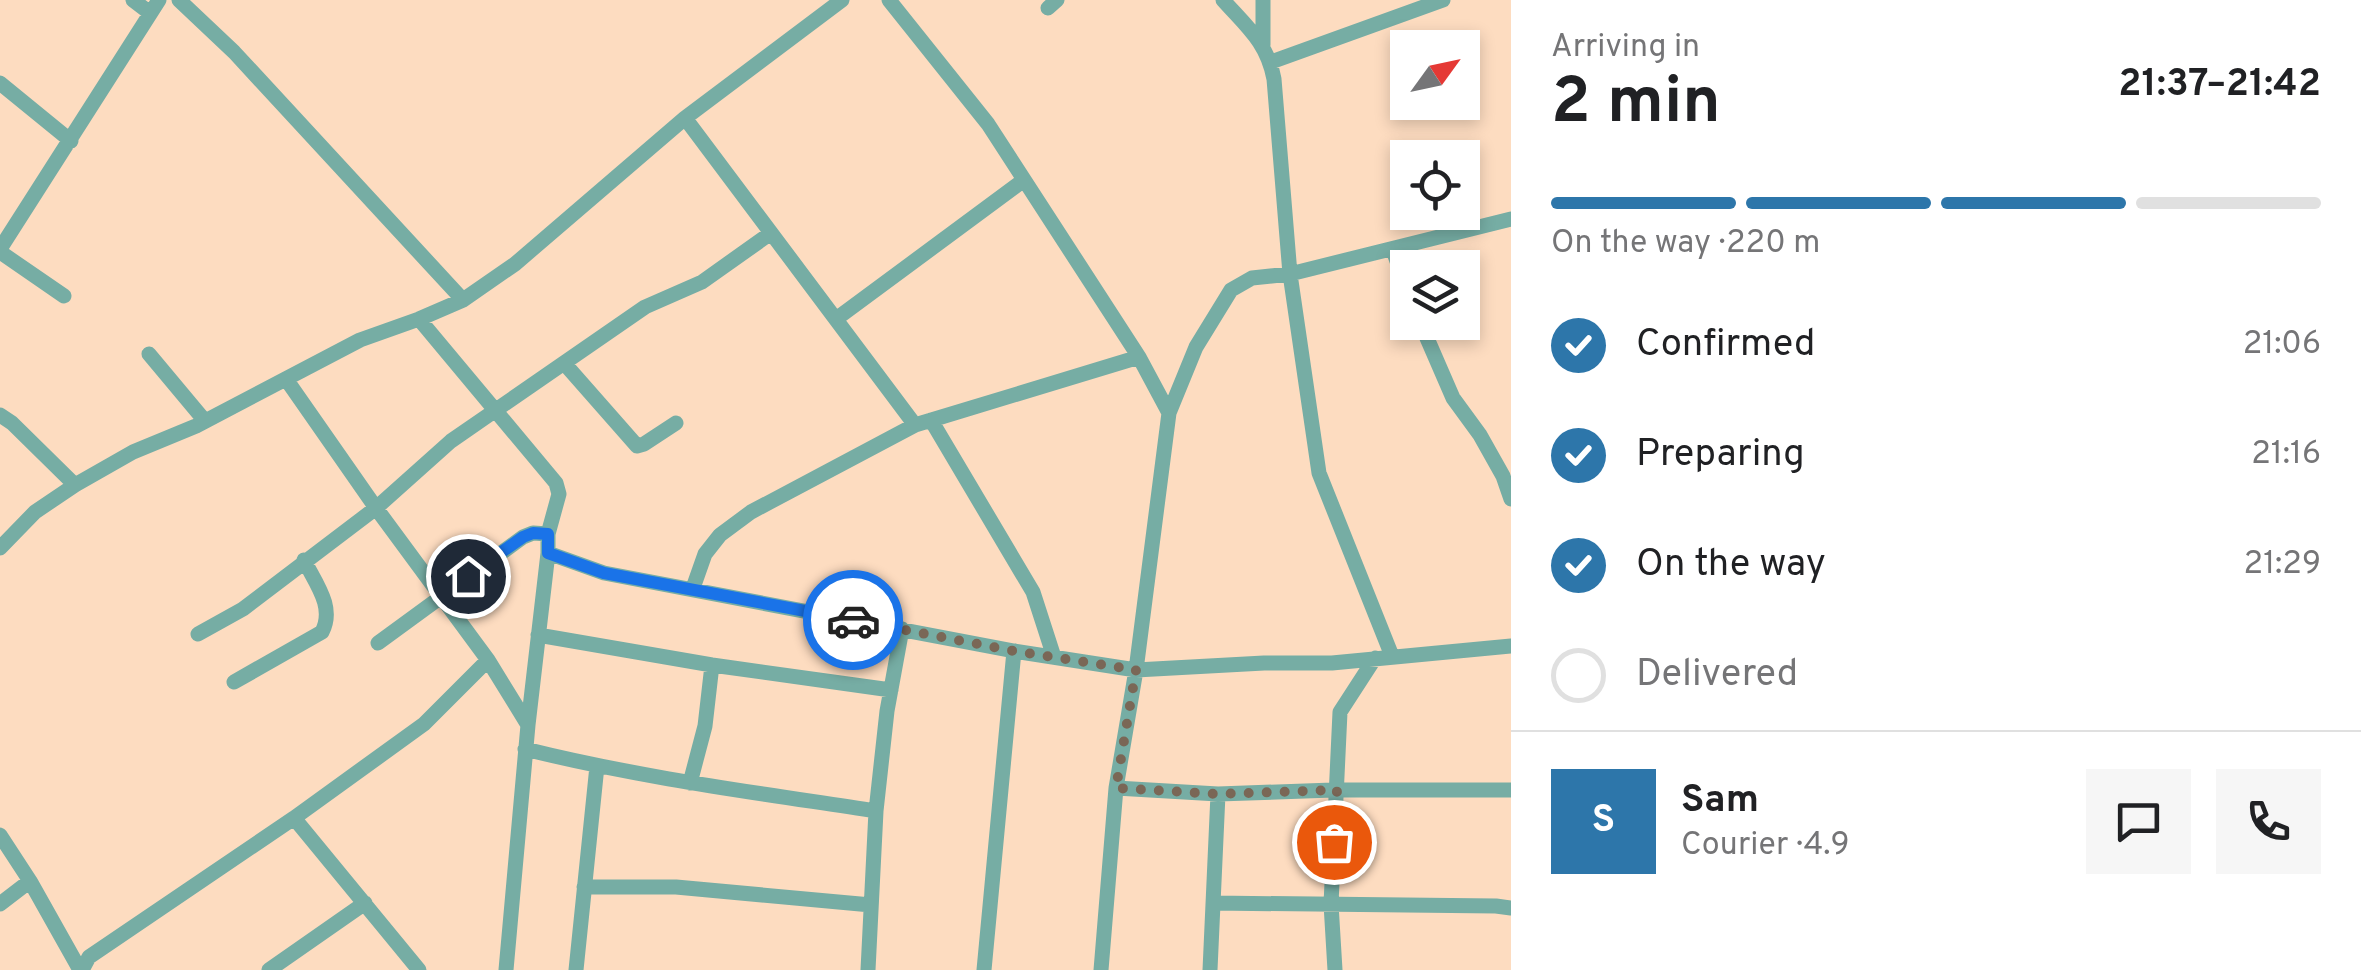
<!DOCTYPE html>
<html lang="en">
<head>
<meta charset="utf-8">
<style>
	body { margin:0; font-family:Overpass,sans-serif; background:#f6f6f6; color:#202124; height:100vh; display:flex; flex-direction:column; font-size:38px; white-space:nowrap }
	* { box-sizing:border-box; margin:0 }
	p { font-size:32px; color:#757577 }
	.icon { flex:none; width:55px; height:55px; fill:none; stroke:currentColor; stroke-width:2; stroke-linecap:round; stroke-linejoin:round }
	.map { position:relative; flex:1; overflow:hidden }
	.sheet { display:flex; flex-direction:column; background:#fff; width:850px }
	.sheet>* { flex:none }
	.needle { width:65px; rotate:57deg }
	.buttons { position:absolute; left:1390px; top:30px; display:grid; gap:20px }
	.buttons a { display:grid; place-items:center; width:90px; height:90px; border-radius:0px; background:#fff; box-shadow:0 5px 15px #0003; font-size:50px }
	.pin { position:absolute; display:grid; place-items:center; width:85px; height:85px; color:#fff; margin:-42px; border:5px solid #fff; border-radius:50%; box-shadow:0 2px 10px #0007 }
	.courier { position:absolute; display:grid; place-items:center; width:100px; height:100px; margin:-50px; border:8px solid #1a73e8; border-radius:50%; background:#fff; color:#222; box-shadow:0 2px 12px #0007 }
	.head em { font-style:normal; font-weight:700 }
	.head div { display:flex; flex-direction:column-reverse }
	.head { display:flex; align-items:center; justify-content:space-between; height:170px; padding:0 40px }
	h1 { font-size:65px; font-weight:700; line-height:75px }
	.bar { display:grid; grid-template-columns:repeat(4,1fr); gap:15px 10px; align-content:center; height:120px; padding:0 40px }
	.bar i { height:12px; border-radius:8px; background:#e0e0e0 }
	.bar .active { background:#2d76aa }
	.bar p { grid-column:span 4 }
	.line { display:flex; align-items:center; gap:25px; padding:0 40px; border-top:2px solid #e0e0e0 }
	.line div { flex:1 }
	.round { display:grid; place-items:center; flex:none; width:105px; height:105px; border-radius:0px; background:#f6f6f6 }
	ol { padding:0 40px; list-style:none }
	li { display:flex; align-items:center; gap:30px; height:110px }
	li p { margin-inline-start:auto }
	li .icon { padding:10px; border-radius:50%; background:#2d76aa; color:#fff; stroke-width:4 }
	li:last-child { color:#757577 }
	li i { width:55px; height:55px; border:5px solid #e0e0e0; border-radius:50% }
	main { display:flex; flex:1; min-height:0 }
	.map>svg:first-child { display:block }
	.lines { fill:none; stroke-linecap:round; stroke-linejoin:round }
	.minor { stroke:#76ada4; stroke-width:15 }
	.done { stroke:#7a6756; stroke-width:10; stroke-dasharray:0 18 }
	.route { stroke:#1a73e8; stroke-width:12 }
</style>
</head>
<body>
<main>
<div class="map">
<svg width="1511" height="970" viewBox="0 0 1511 970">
	<rect width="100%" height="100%" fill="#fddcc0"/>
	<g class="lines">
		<!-- minor -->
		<path class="minor" d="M133 0 150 13
			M179 0 234 52 463 300
			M889 0 988 124 1139 357 1169 413
			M1223 0C1247 27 1267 42 1274 79L1290 274 1319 473 1392 656
			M1263 0V45
			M1048 8 1057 0
			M1271 62 1443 0
			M0 83 71 141
			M685 118 915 425
			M1511 219 1290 274 1252 278 1231 290 1196 347 1169 413 1136 670 1116 788 1218 794 1333 790H1511
			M0 249 159 0
			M1393 250 1408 292
			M0 252 64 296
			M419 319 556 483 559 494 548 534V553
			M836 319 1024 180
			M1420 322 1453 398 1480 435 1503 476 1511 499
			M149 354 205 421
			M564 363 637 446 644 444 676 423
			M286 379 376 508 488 660 528 725
			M0 415 12 423 75 485
			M931 420 1033 592 1054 657
			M0 548 35 512 75 485 133 452 196 426 360 340 419 319 463 300 515 264 685 118 842 0
			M693 588 705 554 720 535 751 512 915 425 1139 357
			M198 634 243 609 376 508 451 441 645 307 702 282 771 233
			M538 635 712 665 891 690
			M378 643 523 537 533 533 548 534
			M234 682 322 632C335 607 316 584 304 560
			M525 749C641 778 759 793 876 811
			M690 783 705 726 712 665
			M0 835 30 881 80 970
			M584 887H676L871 905
			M1213 903 1496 906 1511 908
			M0 904 30 881
			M82 970 89 957 294 818
			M269 970 365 903
			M419 970 294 818 424 724 488 660
			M506 970 528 725 548 553 604 573 1014 651 1136 670 1264 663H1332L1511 646
			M576 970 597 766
			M868 970 876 811 887 711 902 629
			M984 970 1014 651
			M1101 970 1116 788
			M1210 970 1218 794
			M1335 970 1331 904 1340 712 1375 658"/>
	</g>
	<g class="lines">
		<!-- done -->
		<path class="done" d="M853 620 1014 651 1136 670 1116 788 1218 794 1337 790 1334 842"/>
		<!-- route -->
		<path class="route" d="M468 576 523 537 533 533 548 534V553L604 573 853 620"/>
	</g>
</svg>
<div class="buttons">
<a><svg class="needle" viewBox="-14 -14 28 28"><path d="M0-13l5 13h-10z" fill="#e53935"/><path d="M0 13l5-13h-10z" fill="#757577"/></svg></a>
<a><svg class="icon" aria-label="locate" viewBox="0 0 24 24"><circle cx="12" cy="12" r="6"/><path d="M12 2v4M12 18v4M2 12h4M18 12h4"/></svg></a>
<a><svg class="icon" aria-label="layers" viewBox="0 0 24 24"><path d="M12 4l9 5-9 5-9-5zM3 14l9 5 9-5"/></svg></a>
</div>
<div class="pin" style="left:1334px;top:842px;background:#ea580c"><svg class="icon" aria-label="bag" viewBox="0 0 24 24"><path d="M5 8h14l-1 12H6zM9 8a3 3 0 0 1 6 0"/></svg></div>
<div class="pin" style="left:468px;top:576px;background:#1f2937"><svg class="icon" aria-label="home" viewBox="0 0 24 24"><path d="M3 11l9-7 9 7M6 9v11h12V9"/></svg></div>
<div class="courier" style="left:853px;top:620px"><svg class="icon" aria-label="car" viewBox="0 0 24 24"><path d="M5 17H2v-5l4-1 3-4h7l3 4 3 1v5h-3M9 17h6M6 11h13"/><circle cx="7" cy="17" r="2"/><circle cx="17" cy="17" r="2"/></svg></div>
</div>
<section class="sheet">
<div class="head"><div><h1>2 min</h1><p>Arriving in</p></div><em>21:37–21:42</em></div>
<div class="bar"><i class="active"></i><i class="active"></i><i class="active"></i><i></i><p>On the way · 220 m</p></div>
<ol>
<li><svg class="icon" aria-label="check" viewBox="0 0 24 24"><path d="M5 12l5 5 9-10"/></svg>Confirmed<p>21:06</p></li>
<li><svg class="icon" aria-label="check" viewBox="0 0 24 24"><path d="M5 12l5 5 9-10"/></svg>Preparing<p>21:16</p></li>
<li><svg class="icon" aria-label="check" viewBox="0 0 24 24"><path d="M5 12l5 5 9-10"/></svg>On the way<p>21:29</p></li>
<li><i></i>Delivered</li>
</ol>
<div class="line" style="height:180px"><b class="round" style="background:#2d76aa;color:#fff">S</b><div><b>Sam</b><p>Courier · 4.9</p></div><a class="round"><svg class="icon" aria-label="chat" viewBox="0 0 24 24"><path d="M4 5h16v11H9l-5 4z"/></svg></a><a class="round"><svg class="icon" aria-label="phone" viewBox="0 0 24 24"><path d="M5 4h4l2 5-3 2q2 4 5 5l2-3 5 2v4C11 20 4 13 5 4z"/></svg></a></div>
</section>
</main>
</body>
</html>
